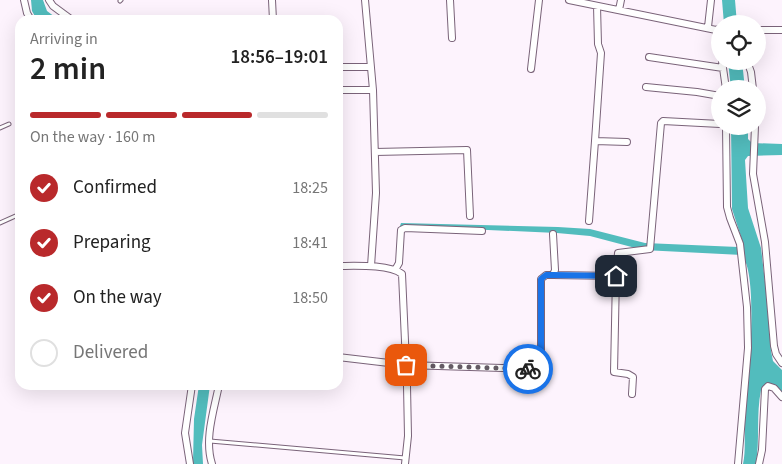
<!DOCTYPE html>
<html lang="en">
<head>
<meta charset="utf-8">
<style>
	body { margin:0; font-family:"Source Sans 3",sans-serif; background:#f2f2f2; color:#222; height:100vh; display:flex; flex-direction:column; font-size:19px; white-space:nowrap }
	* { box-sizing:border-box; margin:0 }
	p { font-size:16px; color:#767676 }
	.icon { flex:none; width:28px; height:28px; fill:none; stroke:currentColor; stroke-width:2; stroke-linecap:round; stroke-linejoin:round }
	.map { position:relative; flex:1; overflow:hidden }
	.drawer { position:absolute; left:15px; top:15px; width:328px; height:375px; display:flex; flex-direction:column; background:#fff; border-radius:15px; box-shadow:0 5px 20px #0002 }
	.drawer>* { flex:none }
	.fabs { position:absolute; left:711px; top:15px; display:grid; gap:10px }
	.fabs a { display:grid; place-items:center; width:55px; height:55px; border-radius:50%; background:#fff; box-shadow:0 5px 20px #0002; font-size:25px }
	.pin { position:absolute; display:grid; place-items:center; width:42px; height:42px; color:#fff; margin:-21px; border-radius:10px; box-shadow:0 2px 8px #0006 }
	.courier { position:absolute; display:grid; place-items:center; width:50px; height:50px; margin:-25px; border:4px solid #1a73e8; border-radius:50%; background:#fff; color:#222; box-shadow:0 1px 6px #0007 }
	.head em { font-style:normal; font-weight:600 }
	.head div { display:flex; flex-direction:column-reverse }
	.head { display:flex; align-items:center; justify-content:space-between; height:85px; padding:0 15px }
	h1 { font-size:32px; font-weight:600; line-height:38px }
	.bar { display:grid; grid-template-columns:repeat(4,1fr); gap:8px 5px; align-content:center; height:60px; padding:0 15px }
	.bar i { height:6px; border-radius:4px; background:#e0e0e0 }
	.bar .on { background:#b9292b }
	.bar p { grid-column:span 4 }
	ol { padding:0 15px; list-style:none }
	li { display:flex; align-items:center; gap:15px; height:55px }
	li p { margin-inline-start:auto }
	li .icon { padding:5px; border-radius:50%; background:#b9292b; color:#fff; stroke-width:4 }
	li:last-child { color:#767676 }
	li i { width:28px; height:28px; border:2px solid #e0e0e0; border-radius:50% }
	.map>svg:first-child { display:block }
	.water { fill:#52bcbd }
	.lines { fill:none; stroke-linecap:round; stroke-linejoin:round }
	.lane-casing { stroke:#7a6379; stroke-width:5 }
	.street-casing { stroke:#7a6379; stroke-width:8 }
	.lane { stroke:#fff; stroke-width:3 }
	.street { stroke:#fff; stroke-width:6 }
	.done { stroke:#645b64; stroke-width:5; stroke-dasharray:0 9 }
	.route { stroke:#1a73e8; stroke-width:6 }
</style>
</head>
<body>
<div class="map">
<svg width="782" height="464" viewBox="0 0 782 464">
	<rect width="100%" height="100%" fill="#fdf3fd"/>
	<!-- water -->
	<path class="water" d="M31 0H43L47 11 59 20H37L32 11Z
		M722 0H735L737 24H724Z
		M728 61H742L745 89H731Z
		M731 126H748V139L752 143 782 144V155L748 156 745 160 748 208 761 248 768 307 771 351 773 361 782 370V395L768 385 761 390C756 415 760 439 756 464H743C746 450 744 436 745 422 747 388 760 279 742 255L643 250 590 236 557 233 400 226 401 223 558 227 590 229 645 243 738 247 743 243 732 209Z
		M199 385H210L202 445 203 464H185L193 462 194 419Z"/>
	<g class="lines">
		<!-- lane casing -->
		<g class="lane-casing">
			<path id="lane" d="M120 1 121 0
				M0 128 9 124
				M0 223 20 214
				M210 441 405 458"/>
		</g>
		<!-- street casing -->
		<g class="street-casing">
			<path id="street" d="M24 0 27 13 31 20
				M49 0 53 6 72 20
				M272 0 273 20
				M365 0 373 90 376 193 371 266
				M450 0 452 38
				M569 0 716 30 720 29
				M619 10 621 0
				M708 27 711 0
				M716 30 720 49
				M758 30H782
				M649 57 723 68
				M722 61 726 89
				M747 61 751 72 753 89
				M338 67H371
				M531 69 539 0
				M646 87 697 92 720 96
				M338 90H373
				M726 126 727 207 730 218 740 244 747 307 748 348 738 464
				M755 126 753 174 765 242 774 346 776 354 782 363
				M595 141 601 53 598 44 597 6
				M375 152 467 150 470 216
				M589 221 595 141 627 142
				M338 266C354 266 389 264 402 274L407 386 408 436 405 464
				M395 270 399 263 401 230 405 228 482 231
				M553 275 616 276 618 253 650 249 661 123 663 121 720 124
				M616 276 614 372 628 374 633 377 632 394
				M338 357 406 365 532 369 539 364 541 358V279L546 275H553L555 270 553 234
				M190 464 185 433 192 385
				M212 464C204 439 214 410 219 385
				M759 464 762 450 765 389 768 386 774 388 782 397"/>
		</g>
		<!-- lane -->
		<use href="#lane" class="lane"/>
		<!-- street -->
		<use href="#street" class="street"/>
	</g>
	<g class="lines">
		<!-- done -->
		<path class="done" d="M406 365 528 369"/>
		<!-- route -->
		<path class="route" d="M528 369C535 369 539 365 541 358V279L546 275H553L616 276"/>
	</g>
</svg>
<div class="fabs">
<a><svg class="icon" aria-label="locate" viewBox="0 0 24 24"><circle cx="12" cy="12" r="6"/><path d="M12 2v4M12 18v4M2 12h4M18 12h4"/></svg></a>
<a><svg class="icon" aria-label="layers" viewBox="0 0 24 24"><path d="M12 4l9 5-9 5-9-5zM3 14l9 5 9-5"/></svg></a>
</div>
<div class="pin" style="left:406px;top:365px;background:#ea580c"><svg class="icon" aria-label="bag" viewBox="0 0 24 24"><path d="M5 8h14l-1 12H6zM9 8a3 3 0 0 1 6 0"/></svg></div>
<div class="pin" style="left:616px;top:276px;background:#1f2937"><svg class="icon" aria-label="home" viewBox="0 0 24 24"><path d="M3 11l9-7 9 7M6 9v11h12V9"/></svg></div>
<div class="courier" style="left:528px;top:369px"><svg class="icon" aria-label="bike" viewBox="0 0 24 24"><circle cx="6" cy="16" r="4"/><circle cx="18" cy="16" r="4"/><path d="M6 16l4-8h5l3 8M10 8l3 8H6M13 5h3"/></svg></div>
<section class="drawer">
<div class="head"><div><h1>2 min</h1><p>Arriving in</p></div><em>18:56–19:01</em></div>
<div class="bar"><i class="on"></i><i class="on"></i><i class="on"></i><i></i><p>On the way · 160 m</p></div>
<ol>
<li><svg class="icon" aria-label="check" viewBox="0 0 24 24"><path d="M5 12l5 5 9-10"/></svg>Confirmed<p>18:25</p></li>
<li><svg class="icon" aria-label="check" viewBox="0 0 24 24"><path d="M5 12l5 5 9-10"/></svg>Preparing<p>18:41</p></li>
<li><svg class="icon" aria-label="check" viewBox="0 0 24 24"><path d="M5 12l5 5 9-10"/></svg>On the way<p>18:50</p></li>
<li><i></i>Delivered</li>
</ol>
</section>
</div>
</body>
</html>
